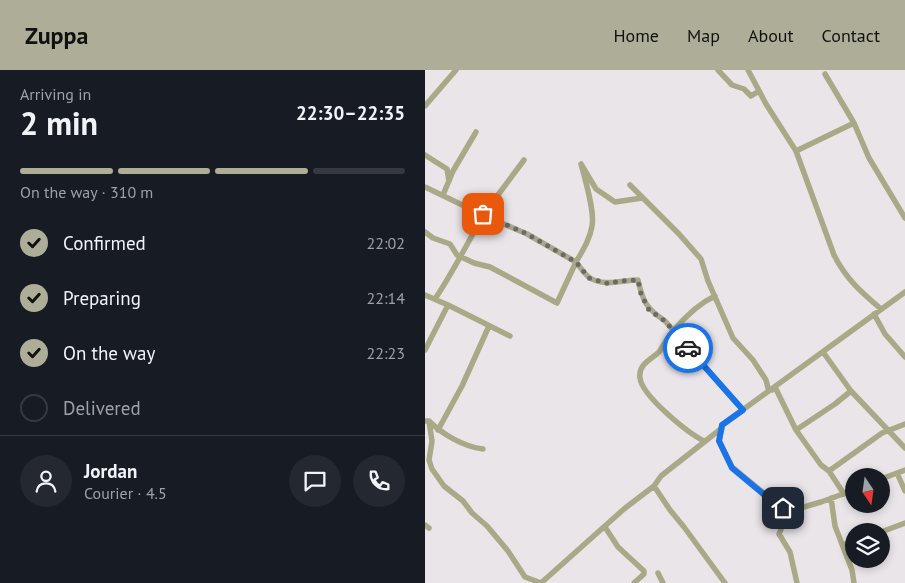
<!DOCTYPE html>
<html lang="en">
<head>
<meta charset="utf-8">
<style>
	body { margin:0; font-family:"PT Sans",sans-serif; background:#242831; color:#f1f3f6; height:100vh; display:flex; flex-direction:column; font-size:19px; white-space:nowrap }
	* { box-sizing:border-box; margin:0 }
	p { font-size:16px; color:#9ea1a6 }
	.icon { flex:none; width:28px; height:28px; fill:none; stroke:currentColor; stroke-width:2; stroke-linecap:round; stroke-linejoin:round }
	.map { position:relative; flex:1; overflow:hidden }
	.panel { display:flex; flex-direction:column; background:#171b24; width:425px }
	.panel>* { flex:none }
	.needle { width:32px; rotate:167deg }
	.buttons { position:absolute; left:420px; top:398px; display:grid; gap:10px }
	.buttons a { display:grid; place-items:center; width:45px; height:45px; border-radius:50%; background:#171b24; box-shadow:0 2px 8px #0003; font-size:25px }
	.pin { position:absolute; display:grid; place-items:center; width:42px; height:42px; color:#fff; margin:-21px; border-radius:10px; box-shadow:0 2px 8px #0006 }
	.courier { position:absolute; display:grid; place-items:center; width:50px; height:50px; margin:-25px; border:4px solid #1a73e8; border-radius:50%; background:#fff; color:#222; box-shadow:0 1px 6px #0007 }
	.headline em { font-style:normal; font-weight:800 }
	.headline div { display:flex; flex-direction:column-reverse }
	.headline { display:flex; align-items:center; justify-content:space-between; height:85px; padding:0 20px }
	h1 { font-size:32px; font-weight:800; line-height:38px }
	.bar { display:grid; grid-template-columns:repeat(4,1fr); gap:8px 5px; align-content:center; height:60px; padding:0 20px }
	.bar i { height:6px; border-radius:4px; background:#363941 }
	.bar .active { background:#aeae98 }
	.bar p { grid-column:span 4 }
	.line { display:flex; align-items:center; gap:12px; padding:0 20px; border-top:1px solid #363941 }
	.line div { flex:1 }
	.round { display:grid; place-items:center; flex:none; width:52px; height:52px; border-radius:26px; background:#242831 }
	ol { padding:0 20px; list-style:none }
	li { display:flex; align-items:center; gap:15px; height:55px }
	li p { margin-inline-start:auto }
	li .icon { padding:5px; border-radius:50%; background:#aeae98; color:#111; stroke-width:4 }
	li:last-child { color:#9ea1a6 }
	li i { width:28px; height:28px; border:2px solid #363941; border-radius:50% }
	header { display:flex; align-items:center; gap:30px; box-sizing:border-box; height:70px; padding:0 25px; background:#aeae98; color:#111 }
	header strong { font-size:24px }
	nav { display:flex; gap:28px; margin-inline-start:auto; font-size:18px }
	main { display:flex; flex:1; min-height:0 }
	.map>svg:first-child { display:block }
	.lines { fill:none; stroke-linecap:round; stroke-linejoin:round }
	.minor { stroke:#a9a987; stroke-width:5.5 }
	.done { stroke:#6c696b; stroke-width:5; stroke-dasharray:0 9 }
	.route { stroke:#1a73e8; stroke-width:6 }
</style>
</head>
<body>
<header>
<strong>Zuppa</strong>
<nav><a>Home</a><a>Map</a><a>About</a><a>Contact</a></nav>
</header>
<main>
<section class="panel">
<div class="headline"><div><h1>2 min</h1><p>Arriving in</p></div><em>22:30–22:35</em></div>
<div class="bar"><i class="active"></i><i class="active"></i><i class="active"></i><i></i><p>On the way · 310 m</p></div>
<ol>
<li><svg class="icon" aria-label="check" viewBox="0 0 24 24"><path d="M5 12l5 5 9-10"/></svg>Confirmed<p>22:02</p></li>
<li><svg class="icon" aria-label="check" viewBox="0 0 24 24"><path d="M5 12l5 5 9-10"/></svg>Preparing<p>22:14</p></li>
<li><svg class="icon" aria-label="check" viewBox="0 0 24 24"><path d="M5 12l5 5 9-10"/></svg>On the way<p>22:23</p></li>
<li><i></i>Delivered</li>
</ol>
<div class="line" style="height:90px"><a class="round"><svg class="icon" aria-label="person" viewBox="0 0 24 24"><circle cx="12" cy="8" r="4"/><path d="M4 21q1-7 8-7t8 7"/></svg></a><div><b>Jordan</b><p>Courier · 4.5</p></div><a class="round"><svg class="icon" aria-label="chat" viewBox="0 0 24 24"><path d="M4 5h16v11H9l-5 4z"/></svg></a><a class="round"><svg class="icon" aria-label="phone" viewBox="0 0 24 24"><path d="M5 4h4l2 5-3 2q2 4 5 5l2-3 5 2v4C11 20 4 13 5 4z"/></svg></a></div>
</section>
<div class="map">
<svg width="480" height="513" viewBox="0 0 480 513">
	<rect width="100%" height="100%" fill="#eae5e9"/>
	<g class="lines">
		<!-- minor -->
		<path class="minor" d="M293 0 307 15 319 19 326 26 334 21
			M323 0 341 34 371 81 409 185C421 209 436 222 456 239
			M400 4 429 53 444 88 480 148
			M0 36 31 0
			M371 81 429 53
			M0 85 22 99 24 111
			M205 115 254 164 276 189 283 211 308 268 328 290 341 310 343 318 347 320
			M0 117 58 145 99 90
			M18 125 28 101 51 62
			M217 128 190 132 171 119 156 94C160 109 170 142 167 156 165 169 158 180 151 192 155 197 160 205 165 208 180 217 197 210 213 210 218 232 221 238 240 251L318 340
			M0 162 8 168 25 174 32 185 49 193 65 197 132 233 151 192 102 164 58 145C43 173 28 202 10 229
			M0 225 23 235 85 266
			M449 244 460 264 480 287
			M0 280 23 235
			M398 282 426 321 480 378
			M350 317 371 360 396 395 404 401 419 424
			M0 351H4C17 364 39 377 58 379
			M4 351 7 371 4 390 7 399 19 416 38 431 47 443 62 456 83 481 100 507 116 513 199 439 229 416 236 406 297 358V355L480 222
			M297 358 294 371 307 397 362 442 396 432 429 420
			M13 360 37 316 64 256
			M371 360 410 334 426 321
			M279 371C263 363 217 326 215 308 213 294 226 290 234 282 239 275 243 266 249 260 260 247 275 233 290 226
			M404 401 457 363 480 354
			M472 403 480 421
			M456 409 480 400
			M229 416 245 440 259 457 300 513
			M406 428 410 456 427 500 429 513
			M358 438 357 457 354 464 365 482 372 513
			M0 455 4 458
			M180 457 193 477 219 501V504L209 513
			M456 462 480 453
			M418 475 429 471
			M233 503 238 513"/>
	</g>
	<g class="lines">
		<!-- done -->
		<path class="done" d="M58 144 102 164 151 192 164 208 184 214 194 211 213 210 216 224 224 240 240 251 263 278"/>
		<!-- route -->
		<path class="route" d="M263 278 318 340 297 355 294 371 307 398 348 432 358 438"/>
	</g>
</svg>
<div class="buttons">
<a><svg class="needle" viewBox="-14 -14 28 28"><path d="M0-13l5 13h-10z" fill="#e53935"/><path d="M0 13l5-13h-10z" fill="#9ea1a6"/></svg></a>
<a><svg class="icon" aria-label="layers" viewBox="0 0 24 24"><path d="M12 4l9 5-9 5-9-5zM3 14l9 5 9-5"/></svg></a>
</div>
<div class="pin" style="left:58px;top:144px;background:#ea580c"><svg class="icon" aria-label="bag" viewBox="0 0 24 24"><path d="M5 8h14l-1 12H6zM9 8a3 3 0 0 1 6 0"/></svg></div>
<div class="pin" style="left:358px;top:438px;background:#1f2937"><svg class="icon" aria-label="home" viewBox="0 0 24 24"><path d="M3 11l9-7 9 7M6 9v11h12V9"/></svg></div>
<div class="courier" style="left:263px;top:278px"><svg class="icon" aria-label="car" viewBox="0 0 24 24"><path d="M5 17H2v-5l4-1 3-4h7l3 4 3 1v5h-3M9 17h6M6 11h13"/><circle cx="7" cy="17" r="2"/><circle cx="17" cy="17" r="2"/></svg></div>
</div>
</main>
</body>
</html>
